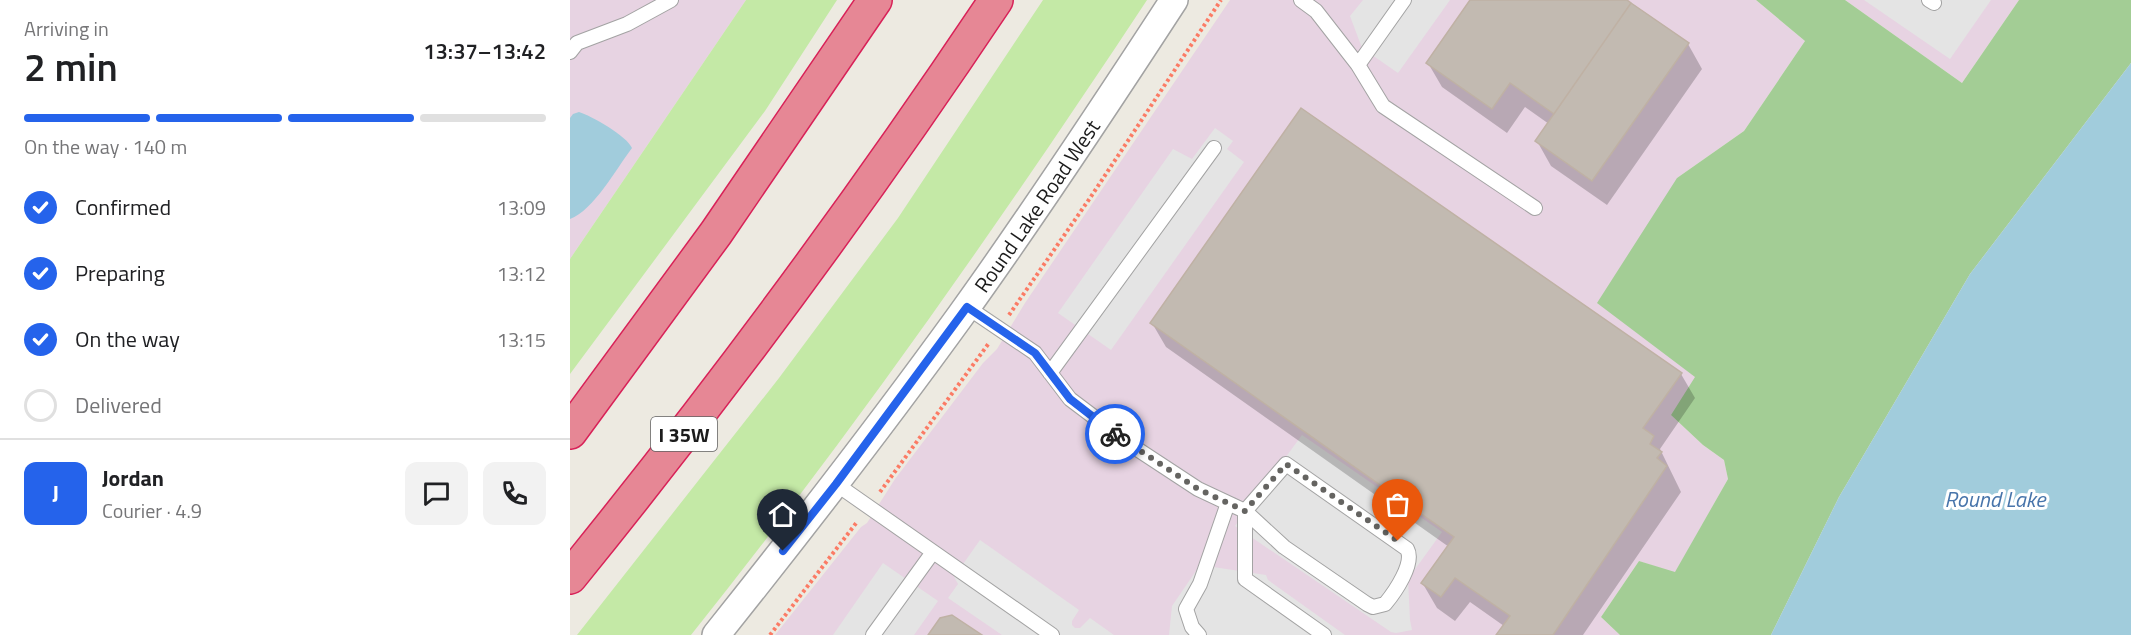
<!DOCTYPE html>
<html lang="en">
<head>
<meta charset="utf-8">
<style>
	body { margin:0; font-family:"Titillium Web",sans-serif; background:#f2f2f2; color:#202124; height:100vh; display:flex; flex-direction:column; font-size:22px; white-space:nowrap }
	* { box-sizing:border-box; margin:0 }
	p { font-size:20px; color:#757577 }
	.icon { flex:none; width:33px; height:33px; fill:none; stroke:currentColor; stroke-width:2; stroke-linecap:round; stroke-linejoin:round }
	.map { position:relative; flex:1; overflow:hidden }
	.side { display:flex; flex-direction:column; background:#fff; width:570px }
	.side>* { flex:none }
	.pin { position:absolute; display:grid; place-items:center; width:51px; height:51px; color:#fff; margin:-62px -26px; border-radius:50% 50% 50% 0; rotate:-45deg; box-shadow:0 0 6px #0007 }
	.pin .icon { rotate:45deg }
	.courier { position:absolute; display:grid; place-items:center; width:60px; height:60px; margin:-30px; border:4px solid #2563eb; border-radius:50%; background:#fff; color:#222; box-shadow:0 2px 8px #0007 }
	.headline em { font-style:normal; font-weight:600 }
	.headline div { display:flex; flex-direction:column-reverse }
	.headline { display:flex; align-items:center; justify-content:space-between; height:102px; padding:0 24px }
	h1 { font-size:39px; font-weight:600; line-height:45px }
	.bar { display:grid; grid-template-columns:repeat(4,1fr); gap:9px 6px; align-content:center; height:72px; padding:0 24px }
	.bar i { height:8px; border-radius:4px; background:#e0e0e0 }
	.bar .selected { background:#2563eb }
	.bar p { grid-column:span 4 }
	.line { display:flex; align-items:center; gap:15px; padding:0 24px; border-top:2px solid #e0e0e0 }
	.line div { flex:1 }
	.round { display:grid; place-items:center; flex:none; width:63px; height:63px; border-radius:12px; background:#f2f2f2 }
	ol { padding:0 24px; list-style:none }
	li { display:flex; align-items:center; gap:18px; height:66px }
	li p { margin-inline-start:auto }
	li .icon { padding:6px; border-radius:50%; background:#2563eb; color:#fff; stroke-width:4 }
	li:last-child { color:#757577 }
	li i { width:33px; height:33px; border:3px solid #e0e0e0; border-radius:50% }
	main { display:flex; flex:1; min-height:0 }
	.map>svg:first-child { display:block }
	.industrial { fill:#e7d3e2 }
	.grass { fill:#c4e9a6 }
	.forest { fill:#a3cd95 }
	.parking { fill:#e4e4e4 }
	.water { fill:#a1ccdc }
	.shadow { fill:#0003 }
	.building { fill:#c2bab1; stroke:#bfb1a4; stroke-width:1.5 }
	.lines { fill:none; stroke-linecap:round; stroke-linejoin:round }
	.lane-casing { stroke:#a3a3a3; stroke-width:16 }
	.street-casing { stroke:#a3a3a3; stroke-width:30 }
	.highway-casing { stroke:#d82258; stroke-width:36 }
	.path { stroke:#fb7b65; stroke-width:4; stroke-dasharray:3 3; stroke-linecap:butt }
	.lane { stroke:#fff; stroke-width:14 }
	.street { stroke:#fff; stroke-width:27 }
	.highway { stroke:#e68795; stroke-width:33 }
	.done { stroke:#656461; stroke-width:6; stroke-dasharray:0 10.8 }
	.route { stroke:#2563eb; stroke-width:8 }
	.labels { text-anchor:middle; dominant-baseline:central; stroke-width:6; stroke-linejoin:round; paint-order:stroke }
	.shield { fill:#fff; stroke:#606060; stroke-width:1.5 }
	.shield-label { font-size:20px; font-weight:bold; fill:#1c1c1c }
	.street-label { font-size:21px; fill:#1c1c1c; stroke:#fff }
	.water-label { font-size:22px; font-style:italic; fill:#4875ab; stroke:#fff }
</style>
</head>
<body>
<main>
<section class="side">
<div class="headline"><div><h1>2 min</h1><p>Arriving in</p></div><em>13:37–13:42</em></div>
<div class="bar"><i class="selected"></i><i class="selected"></i><i class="selected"></i><i></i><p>On the way · 140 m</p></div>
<ol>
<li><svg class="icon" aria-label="check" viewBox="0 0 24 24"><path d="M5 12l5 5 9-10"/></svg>Confirmed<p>13:09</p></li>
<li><svg class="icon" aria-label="check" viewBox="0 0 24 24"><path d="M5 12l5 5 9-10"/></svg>Preparing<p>13:12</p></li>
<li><svg class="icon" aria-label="check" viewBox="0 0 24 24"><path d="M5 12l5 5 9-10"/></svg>On the way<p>13:15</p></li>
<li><i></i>Delivered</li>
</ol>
<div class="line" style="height:108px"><b class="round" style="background:#2563eb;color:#fff">J</b><div><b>Jordan</b><p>Courier · 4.9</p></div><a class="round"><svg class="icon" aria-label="chat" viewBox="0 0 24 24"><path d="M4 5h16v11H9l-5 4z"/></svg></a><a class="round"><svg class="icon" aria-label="phone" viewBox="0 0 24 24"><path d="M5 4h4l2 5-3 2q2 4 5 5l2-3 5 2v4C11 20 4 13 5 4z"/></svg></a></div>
</section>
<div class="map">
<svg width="1561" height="635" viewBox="0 0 1561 635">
	<rect width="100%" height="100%" fill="#edeae1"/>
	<!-- industrial -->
	<path class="industrial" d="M0 0H176L0 259Z
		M660 0H1186L1235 41 1174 131 1107 178 1126 377 1101 415 1133 445 1154 460 1158 479 1105 573 1069 561 1031 617 1050 635H205L291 527 297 523 325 479 413 363 427 349 455 303Z
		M1275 0H1449L1392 83Z"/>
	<!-- grass -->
	<path class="grass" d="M176 0H267L195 111 0 374V259Z
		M473 0H577C433 218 284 431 121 635H7L209 378 328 218Z"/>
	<!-- forest -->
	<path class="forest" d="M1186 0H1275L1392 83 1449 0H1561V63L1400 274 1269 497 1201 635H1050L1031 617 1069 561 1105 572 1158 479 1154 460 1133 445 1101 415 1125 377 1027 303 1107 178 1174 131 1235 41Z"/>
	<!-- parking -->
	<path class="parking" d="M793 0H880L828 73 792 48 780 16Z
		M1294 0H1421L1380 59Z
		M645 128 663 141 657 149 674 162 541 350 488 313 603 149 622 159Z
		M732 435 872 532 838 579 840 620 842 630 826 633 821 632 665 526Z
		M410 540 509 610 502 621V625L505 628H510L520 618 544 635H432L378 598 388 584 384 577Z
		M313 563 368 601 344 635H263Z
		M630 565 696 575 698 580 775 635H599L602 606Z"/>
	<!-- water -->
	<path class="water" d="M1561 63V635H1201L1269 497 1400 274Z
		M9 112C22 116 57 136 62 148 46 169 24 210 0 219V118L3 114Z"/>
	<!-- shadow -->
	<path class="shadow" d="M902 0H1055L1118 44 1132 69 1037 205 981 166 967 141 979 124 955 107 937 133 872 87 858 63Z
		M582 323 1111 374 1125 398 1090 449 1111 492 1013 635H928L934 626 900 602 885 621 867 608 853 584 879 547 596 347Z"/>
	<!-- building -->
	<path class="building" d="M900 0H1057L1061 3 984 114 940 83 922 109 856 63Z
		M1061 3 1119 43 1022 181 965 141Z
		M731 108 1112 373 1073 428 1084 436 1080 444 1092 452 1087 458 1097 466 983 635H926L940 616 885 578 871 597 851 583 884 537 580 323Z
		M382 615 412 635H358L370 618Z"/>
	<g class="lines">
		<!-- lane casing -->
		<g class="lane-casing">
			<path id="lane" d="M731 0 746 11 788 65 834 0
				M1359 0 1364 3
				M0 52 7 43 57 24 101 0
				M788 65 813 106 965 208
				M397 307 465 353 500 399 561 445 628 489 675 511 714 547 797 604 803 607 815 604C825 592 845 563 837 549L716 464 675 511V579L754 635
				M480 373 644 148
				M266 484 482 635
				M303 635 363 552
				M629 635 622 627 616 609 630 584 658 503"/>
		</g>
		<!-- street casing -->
		<g class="street-casing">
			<g id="street">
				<path id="s1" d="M146 635C230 530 312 424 391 315 465 212 535 106 604 0"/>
			</g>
		</g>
		<!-- highway casing -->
		<g class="highway-casing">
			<path id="highway" d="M0 432 146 233 305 0
				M0 577C151 391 293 199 426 0"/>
		</g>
		<!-- path -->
		<path class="path" d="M439 315 520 198 651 0
			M310 492 419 343
			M200 635 287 522"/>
		<!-- lane -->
		<use href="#lane" class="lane"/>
		<!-- street -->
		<use href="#street" class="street"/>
		<!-- highway -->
		<use href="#highway" class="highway"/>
	</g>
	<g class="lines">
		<!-- done -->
		<path class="done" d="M545 434 628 489 675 511 716 464 828 541"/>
		<!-- route -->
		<path class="route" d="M213 551 266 484 397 307 465 353 500 399 545 434"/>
	</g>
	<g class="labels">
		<!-- shield labels -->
		<rect class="shield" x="81" y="417" width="66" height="34" rx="4.5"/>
		<g class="shield-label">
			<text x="114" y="434">I 35W</text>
		</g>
		<!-- street labels -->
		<g class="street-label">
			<text stroke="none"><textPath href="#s1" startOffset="536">Round Lake Road West</textPath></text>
		</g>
		<!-- water labels -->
		<g class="water-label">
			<text x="1425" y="499">Round Lake</text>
		</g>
	</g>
</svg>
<div class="pin" style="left:828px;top:541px;background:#ea580c"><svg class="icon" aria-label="bag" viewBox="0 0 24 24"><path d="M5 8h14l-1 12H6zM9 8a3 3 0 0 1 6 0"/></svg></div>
<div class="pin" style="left:213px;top:551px;background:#1f2937"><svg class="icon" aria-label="home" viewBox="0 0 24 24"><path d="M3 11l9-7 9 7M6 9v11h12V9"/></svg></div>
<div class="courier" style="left:545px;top:434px"><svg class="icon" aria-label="bike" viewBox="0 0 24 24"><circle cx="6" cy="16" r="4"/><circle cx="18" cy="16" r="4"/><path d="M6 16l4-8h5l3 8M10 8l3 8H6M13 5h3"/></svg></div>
</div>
</main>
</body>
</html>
